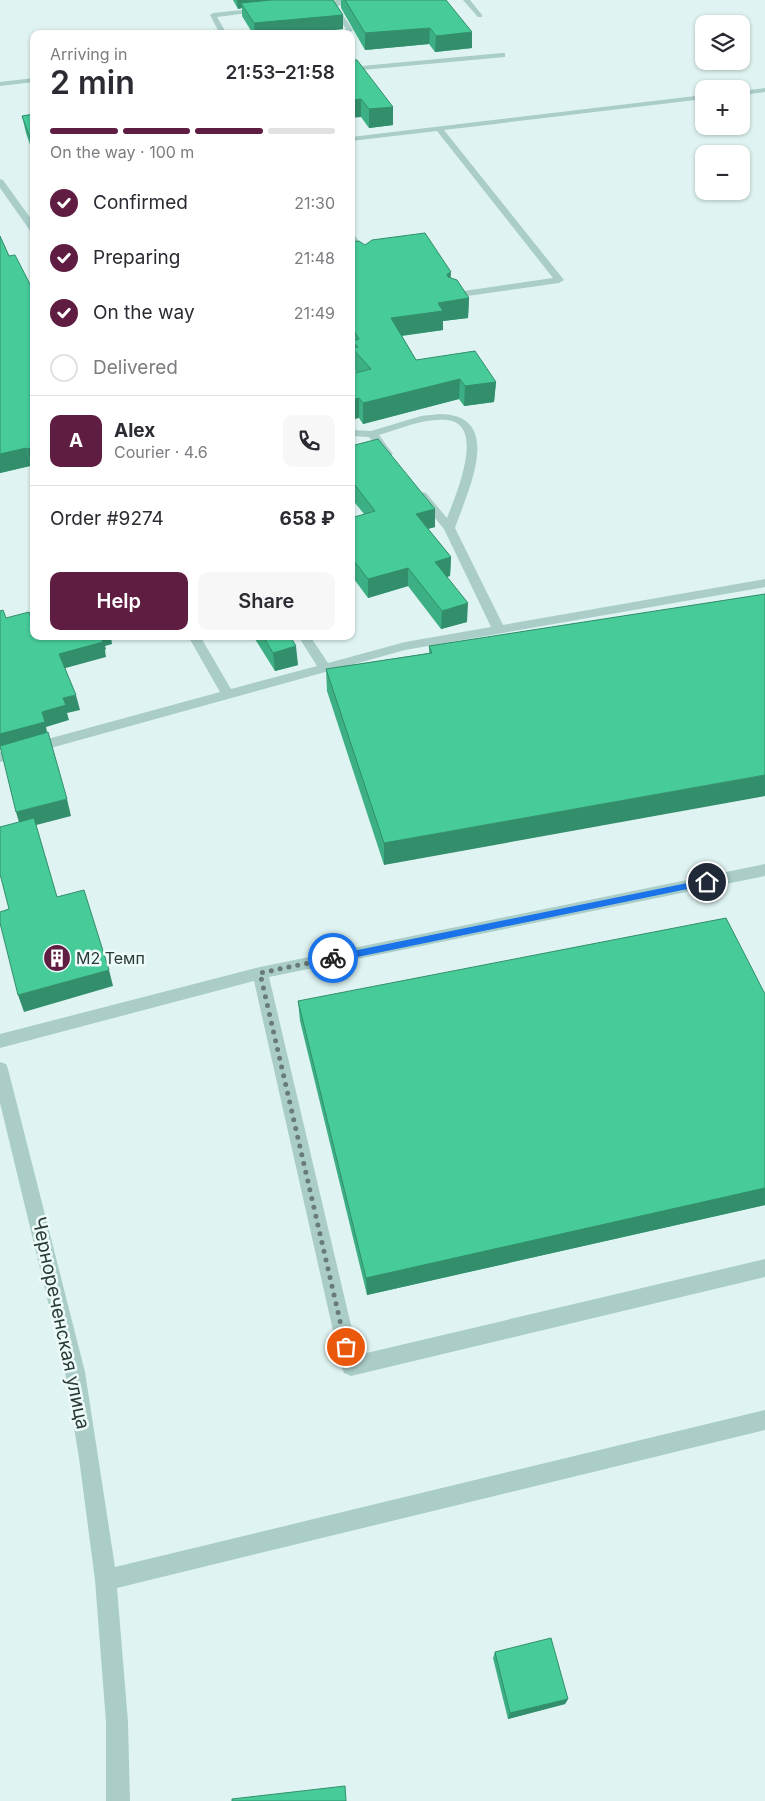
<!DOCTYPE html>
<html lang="en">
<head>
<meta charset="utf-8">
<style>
	body { margin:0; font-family:Inter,sans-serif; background:#f7f7f7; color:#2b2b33; height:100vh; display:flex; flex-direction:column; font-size:19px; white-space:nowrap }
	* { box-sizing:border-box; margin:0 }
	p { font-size:16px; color:#7c7c81 }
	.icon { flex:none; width:28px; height:28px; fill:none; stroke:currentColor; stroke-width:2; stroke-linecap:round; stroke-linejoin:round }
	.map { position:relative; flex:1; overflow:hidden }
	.sheet { position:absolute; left:30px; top:30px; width:325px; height:610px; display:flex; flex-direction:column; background:#fff; border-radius:10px; box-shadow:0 1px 4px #0004 }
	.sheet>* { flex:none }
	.controls { position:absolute; left:695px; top:15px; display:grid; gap:10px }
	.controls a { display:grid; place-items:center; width:55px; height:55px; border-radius:10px; background:#fff; box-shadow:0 1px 4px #0004; font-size:25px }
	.pin { position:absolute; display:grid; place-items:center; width:42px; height:42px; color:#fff; margin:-21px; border:2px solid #fff; border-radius:50%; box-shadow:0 1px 5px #0007 }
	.courier { position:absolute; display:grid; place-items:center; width:50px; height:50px; margin:-25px; border:4px solid #1a73e8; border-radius:50%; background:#fff; color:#222; box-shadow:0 1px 6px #0007 }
	.summary em { font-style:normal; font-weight:600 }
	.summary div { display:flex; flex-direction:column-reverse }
	.summary { display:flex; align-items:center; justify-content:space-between; height:85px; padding:0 20px }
	h1 { font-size:32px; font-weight:600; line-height:38px }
	.bar { display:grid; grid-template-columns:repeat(4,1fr); gap:8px 5px; align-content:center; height:60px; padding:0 20px }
	.bar i { height:6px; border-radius:4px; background:#e1e1e2 }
	.bar .active { background:#5e1d41 }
	.bar p { grid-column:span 4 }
	.line { display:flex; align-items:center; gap:12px; padding:0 20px; border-top:1px solid #e1e1e2 }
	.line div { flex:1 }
	.round { display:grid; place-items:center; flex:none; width:52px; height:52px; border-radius:10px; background:#f7f7f7 }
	ol { padding:0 20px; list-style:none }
	li { display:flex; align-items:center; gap:15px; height:55px }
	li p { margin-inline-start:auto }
	li .icon { padding:5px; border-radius:50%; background:#5e1d41; color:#fff; stroke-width:4 }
	li:last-child { color:#7c7c81 }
	li i { width:28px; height:28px; border:2px solid #e1e1e2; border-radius:50% }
	.action { display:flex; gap:10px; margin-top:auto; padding:10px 20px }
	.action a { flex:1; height:58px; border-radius:10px; background:#5e1d41; color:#fff; font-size:20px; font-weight:600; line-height:58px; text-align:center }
	.action a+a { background:#f7f7f7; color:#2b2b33 }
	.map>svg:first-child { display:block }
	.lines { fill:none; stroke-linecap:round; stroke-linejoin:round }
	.minor { fill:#aacdc8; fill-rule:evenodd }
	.wall { fill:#3daf84 }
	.shaded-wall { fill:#328e6b }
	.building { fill:#47cb99; stroke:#328e6b }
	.route { fill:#1a73e8 }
	.done { stroke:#697b77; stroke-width:5; stroke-dasharray:0 9 }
	.labels { text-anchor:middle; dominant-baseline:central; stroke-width:5; stroke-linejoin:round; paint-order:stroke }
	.poi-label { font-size:16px; fill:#2a3a35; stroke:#ecfbfa; text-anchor:start }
	.near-street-label { font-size:19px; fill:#2a3a35; stroke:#ecfbfa }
</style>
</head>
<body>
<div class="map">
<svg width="765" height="1801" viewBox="0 0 765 1801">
	<rect width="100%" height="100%" fill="#dff4f2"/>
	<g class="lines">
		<!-- minor -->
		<path class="minor" d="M336 0H375L337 6 353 30 348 34H339L346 29 331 6 317 7 314 5Z
			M463 0H470L482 15V17H478Z
			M261 8 264 10 263 11 217 17 227 34H220L210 15 213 13Z
			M502 53H505V57L351 71V67Z
			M34 78V82L0 86V82Z
			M765 88V92L741 95V91Z
			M704 95V99L444 130 564 280 559 283 453 298 448 295 450 293 553 278 437 131 351 141V137Z
			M0 179 3 180 34 223V233L31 232 0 188Z
			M351 233 354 234 370 258 368 260 365 261C355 256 351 244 351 233Z
			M440 414C506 415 467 493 455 528L503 625 765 579V587L405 650 0 762V752L220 692 188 636H200L231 689 317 666 298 636H310L328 663 405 642 491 627 444 529 416 495 422 492 426 493 447 518C455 497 487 424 447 420 424 418 400 429 379 435L393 454 388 457 384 456 369 437 351 436V430L371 431 421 416Z
			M765 864V876L269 977 358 1355 765 1259V1277L351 1376 344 1373 341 1366 254 981 0 1048V1034L260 967Z
			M0 1062 6 1064 8 1069 85 1372 115 1567 765 1410V1430L117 1588 128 1722 130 1801H106V1722L95 1580 79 1458 65 1372 0 1103Z"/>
	</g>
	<!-- wall -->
	<path class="wall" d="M233 0H333L343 15V29L291 34H253L242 16V8L238 9Z
		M341 0H446L472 48 435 52 429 44 365 50 341 8Z
		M351 60 393 125 369 128 361 117Z
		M34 114V156L26 133 22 116Z
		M0 236 9 256 34 292V467H31L30 466 0 473Z
		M351 242 365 245 451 278 469 298 468 318 443 321V330L402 336 416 360 496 382 494 402 464 406 459 399 363 424 359 418 356 372 352 368V347L351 345Z
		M351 446 435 509V527L428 529 451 557 450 576 447 577 467 622 441 629 408 586 368 598 351 575V518L364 514 351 498Z
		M765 594 384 865 327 691 326 669 429 653V646Z
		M253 636H290L298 665 275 671Z
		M765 994V1205L367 1295 300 1021 298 1001Z
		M495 1652 568 1699 565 1704 508 1719 493 1658Z"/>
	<!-- shaded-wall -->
	<path class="shaded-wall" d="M237 0H299L241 3 242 8 238 9Z
		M343 15V29L291 34H255L254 23Z
		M430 28 429 44 365 50V33Z
		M472 32V48L435 52 436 36Z
		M361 99V117L351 118V100Z
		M393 107V125L369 128V109Z
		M451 272 450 291 447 274Z
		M469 298 468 318 443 321V330L391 337V318L438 303Z
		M460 379 459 399 363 424V403Z
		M496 382 494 402 464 406 465 386Z
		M359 398V418L351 420V400Z
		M26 448 30 466 0 473V454Z
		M34 448V467H31L27 449Z
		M435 509V527L415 532 416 514Z
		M451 557 450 576 434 580 435 562Z
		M408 568V586L368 598V579Z
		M468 603 467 622 441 629 442 611Z
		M100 636H111L112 644 105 646 106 649 105 650 106 657 62 669 59 654Z
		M296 646 298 665 275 671 273 653Z
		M76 695 80 710 67 713 69 720 46 727 48 737 0 746V734L42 712 63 698Z
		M765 775V796L384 865V843Z
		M67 799 71 816 21 829 16 812Z
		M109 970 113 986 24 1012 18 995Z
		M765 1188V1205L367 1295 366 1278Z
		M568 1699 565 1704 508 1719 510 1713Z"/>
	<!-- building -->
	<path class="building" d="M271 0H333L343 15 254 23 241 3Z
		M345 0H446L472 32 436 36 430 28 365 33Z
		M351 60H357L393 107 369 109 361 99 351 100Z
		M34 114V148L22 116Z
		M425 233 451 272 447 274 448 277 457 280 469 298 438 303 443 311 391 318 416 360 475 351 496 382 465 386 460 379 363 403 359 398 351 400V374L371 369 352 348 358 347 352 341 359 339 351 326V242L359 241 365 245 372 240Z
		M0 236 9 256 15 255 34 292V448L27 449 26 448 0 454Z
		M378 439 435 509 416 514 451 557 435 562 468 603 442 611 408 568 368 579 351 557V518L375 511 351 480V446Z
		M765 594V775L384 843 326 669 432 653 429 646Z
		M3 610 6 618 29 612 34 625V636H100L103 642 59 654 76 695 63 698 66 705 42 712 45 722 0 734V611Z
		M263 636H290L296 646 273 653Z
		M48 732 67 799 16 812 0 746Z
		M34 818 57 897 84 890 109 970 18 995 0 923V912L9 909 0 874V827Z
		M726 918 765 994V1188L366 1278 298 1001Z
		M551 1638 568 1699 510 1713 495 1652Z
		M345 1786 346 1801H232V1799Z"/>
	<!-- route -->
	<path class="route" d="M707 879 711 882 707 885 333 962 329 958 333 955Z"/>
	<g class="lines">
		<!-- done -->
		<path class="done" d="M333 958 260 973 346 1347"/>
	</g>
	<!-- icons -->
	<defs>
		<g id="building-disc" transform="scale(1.4375)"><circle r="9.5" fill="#5e1d41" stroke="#ecfbfa"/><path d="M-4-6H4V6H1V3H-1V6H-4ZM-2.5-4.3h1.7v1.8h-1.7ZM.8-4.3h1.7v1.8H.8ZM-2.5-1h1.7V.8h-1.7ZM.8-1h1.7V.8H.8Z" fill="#fff"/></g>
	</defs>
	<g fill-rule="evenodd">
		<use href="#building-disc" x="57" y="958"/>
	</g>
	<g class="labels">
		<!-- poi labels -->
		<g class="poi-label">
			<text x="76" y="958">М2 Темп</text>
		</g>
		<!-- near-street labels -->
		<g class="near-street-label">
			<text transform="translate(61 1323) rotate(78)">Чернореченская улица</text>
		</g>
	</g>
</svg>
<div class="controls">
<a><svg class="icon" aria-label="layers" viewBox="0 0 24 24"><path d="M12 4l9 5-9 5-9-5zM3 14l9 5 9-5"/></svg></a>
<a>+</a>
<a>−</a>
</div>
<div class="pin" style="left:346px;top:1347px;background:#ea580c"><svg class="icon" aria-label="bag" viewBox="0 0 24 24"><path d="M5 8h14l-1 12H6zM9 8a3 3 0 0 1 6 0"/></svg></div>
<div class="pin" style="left:707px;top:882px;background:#1f2937"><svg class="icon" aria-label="home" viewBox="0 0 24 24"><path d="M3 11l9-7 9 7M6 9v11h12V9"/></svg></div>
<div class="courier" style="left:333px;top:958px"><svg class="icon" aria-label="bike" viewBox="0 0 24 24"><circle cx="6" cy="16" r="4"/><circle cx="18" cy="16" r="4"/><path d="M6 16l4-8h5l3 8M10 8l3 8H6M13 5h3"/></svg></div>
<section class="sheet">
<div class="summary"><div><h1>2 min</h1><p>Arriving in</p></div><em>21:53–21:58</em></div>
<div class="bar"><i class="active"></i><i class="active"></i><i class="active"></i><i></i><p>On the way · 100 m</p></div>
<ol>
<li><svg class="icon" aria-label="check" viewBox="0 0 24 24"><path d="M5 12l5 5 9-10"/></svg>Confirmed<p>21:30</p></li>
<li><svg class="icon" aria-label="check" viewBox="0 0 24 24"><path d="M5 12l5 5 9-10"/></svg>Preparing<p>21:48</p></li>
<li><svg class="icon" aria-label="check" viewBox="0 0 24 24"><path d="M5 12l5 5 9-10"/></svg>On the way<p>21:49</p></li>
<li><i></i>Delivered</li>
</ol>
<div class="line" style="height:90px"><b class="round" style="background:#5e1d41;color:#fff">A</b><div><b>Alex</b><p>Courier · 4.6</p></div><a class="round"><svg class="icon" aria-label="phone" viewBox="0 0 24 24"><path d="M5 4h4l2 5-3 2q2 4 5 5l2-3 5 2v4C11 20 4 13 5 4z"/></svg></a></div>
<div class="line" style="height:65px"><div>Order #9274</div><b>658 ₽</b></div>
<div class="action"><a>Help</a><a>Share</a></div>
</section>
</div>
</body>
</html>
